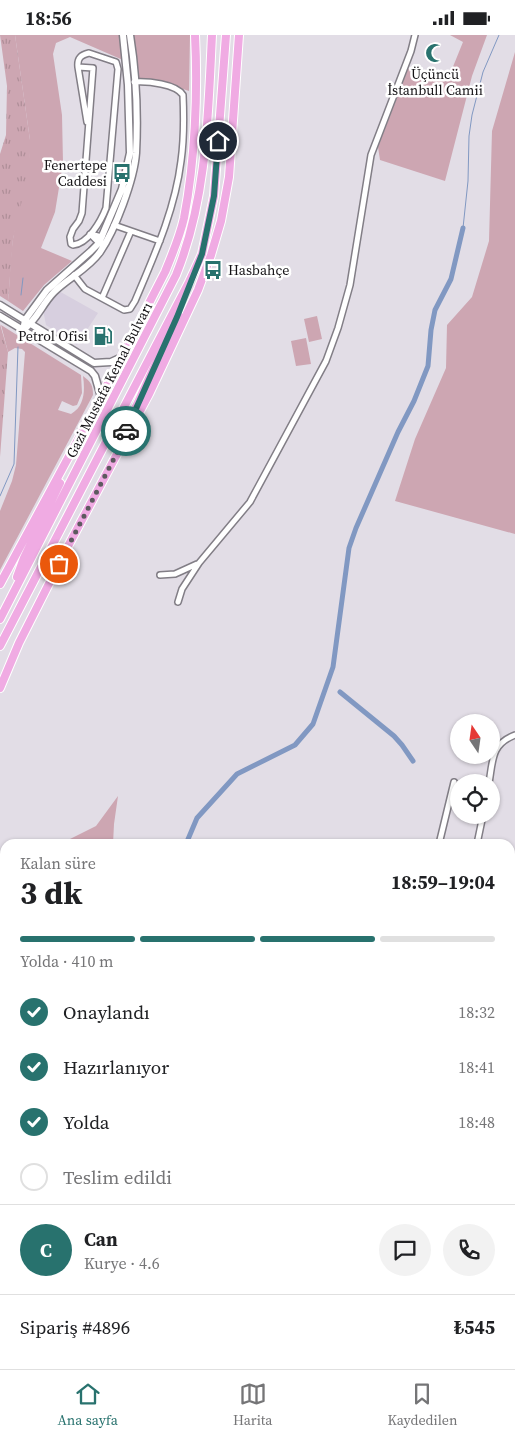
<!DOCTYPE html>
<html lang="tr">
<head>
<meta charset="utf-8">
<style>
	body { margin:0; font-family:"Source Serif 4",serif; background:#f2f2f2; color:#202124; height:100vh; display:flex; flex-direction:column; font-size:19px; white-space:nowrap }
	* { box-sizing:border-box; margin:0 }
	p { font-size:16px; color:#757577 }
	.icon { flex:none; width:28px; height:28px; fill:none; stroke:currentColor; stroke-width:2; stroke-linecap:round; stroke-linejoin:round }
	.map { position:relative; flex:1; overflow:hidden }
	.panel { position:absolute; left:0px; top:804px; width:515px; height:531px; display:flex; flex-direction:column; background:#fff; border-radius:15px 15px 0 0; box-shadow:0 1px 4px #0004 }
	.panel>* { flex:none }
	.needle { width:32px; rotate:347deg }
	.fabs { position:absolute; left:450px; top:679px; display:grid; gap:10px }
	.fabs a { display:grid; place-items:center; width:50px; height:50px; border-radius:50%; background:#fff; box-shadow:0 1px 4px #0004; font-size:25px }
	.pin { position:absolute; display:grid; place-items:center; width:42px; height:42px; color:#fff; margin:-21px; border:2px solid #fff; border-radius:50%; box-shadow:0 1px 5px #0007 }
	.courier { position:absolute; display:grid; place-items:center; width:50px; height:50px; margin:-25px; border:4px solid #28726e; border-radius:50%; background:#fff; color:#222; box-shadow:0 1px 6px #0007 }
	.overview em { font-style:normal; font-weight:700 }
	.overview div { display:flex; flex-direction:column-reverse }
	.overview { display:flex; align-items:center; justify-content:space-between; height:85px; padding:0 20px }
	h1 { font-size:32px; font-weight:700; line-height:38px }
	.bar { display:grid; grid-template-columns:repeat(4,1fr); gap:8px 5px; align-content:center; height:60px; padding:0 20px }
	.bar i { height:6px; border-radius:4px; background:#e0e0e0 }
	.bar .on { background:#28726e }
	.bar p { grid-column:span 4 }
	.line { display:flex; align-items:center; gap:12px; padding:0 20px; border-top:1px solid #e0e0e0 }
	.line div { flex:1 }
	.round { display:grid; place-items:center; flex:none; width:52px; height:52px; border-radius:26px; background:#f2f2f2 }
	ol { padding:0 20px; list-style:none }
	li { display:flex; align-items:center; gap:15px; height:55px }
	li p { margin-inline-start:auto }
	li .icon { padding:5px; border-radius:50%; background:#28726e; color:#fff; stroke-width:4 }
	li:last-child { color:#757577 }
	li i { width:28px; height:28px; border:2px solid #e0e0e0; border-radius:50% }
	.status { display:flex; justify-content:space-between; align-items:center; height:35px; padding:0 25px; background:#fff; direction:ltr }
	.status svg { height:14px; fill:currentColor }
	.tabs { display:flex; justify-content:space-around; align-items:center; height:70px; border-top:1px solid #e0e0e0; background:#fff; font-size:14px; color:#757577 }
	.tabs a { display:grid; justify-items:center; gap:2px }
	.tabs .on { color:#28726e }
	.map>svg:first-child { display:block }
	.built { fill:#d7cfdf }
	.green { fill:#cda6b2 }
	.park { fill:url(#park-tufts) }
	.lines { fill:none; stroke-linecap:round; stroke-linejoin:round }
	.stream { stroke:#8198c2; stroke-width:1 }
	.canal { stroke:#8198c2; stroke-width:5 }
	.minor-casing { stroke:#827e86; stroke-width:8 }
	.tertiary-casing { stroke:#827e86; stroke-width:9 }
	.secondary-casing { stroke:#827e86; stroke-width:9 }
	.trunk-casing { stroke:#fff; stroke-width:10 }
	.minor { stroke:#fff; stroke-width:5 }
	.tertiary { stroke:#fff; stroke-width:6 }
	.secondary { stroke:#fff; stroke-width:7 }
	.trunk { stroke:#f0abe3; stroke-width:8 }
	.done { stroke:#5d5a5f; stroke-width:5; stroke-dasharray:0 9 }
	.route { stroke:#28726e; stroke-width:6 }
	.labels { text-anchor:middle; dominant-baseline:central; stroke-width:5; stroke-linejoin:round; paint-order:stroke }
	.poi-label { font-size:14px; fill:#151316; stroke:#fff; text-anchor:end }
	.street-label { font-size:14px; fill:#151316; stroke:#fff }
</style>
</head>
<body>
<div class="status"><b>18:56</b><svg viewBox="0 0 49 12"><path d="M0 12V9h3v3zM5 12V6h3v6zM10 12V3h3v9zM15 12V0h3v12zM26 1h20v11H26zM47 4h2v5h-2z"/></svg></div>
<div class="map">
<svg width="515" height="1334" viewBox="0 0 515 1334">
	<defs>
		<pattern id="park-tufts" width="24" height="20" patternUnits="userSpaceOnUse" patternTransform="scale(1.25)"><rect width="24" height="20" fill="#cda6b2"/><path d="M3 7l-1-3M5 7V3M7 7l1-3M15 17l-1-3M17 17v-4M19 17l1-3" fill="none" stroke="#af8e98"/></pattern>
	</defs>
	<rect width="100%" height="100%" fill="#e2dde6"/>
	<!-- built -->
	<path class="built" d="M57 255 98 278 77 310 46 290 43 275Z
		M0 1218 5 1227V1330H101L104 1334H0Z"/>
	<!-- green -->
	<path class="green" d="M15 0H119L123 25 70 2 56 8 53 19 62 80 63 128 55 177 41 213 72 226 44 250 23 276 8 266C10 246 10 225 13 204 18 170 30 142 30 105Z
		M134 0H190L189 56 155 45H139Z
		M450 0H487L472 41 445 146 380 125 378 112 408 34 448 44 463 7Z
		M515 17V499L395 466 415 404 446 333 447 290 472 262 489 206 492 96Z
		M317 281 322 304 309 307 304 284Z
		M1 290 81 340 82 358 77 370 73 371 62 366 58 375 71 379C85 371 85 355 83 341 91 347 93 350 93 360L0 535V476L12 446 16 430 25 317 22 314 15 313 8 317Z
		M306 303 311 329 296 331 291 306Z
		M118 761 114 789 113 809H60L96 791Z
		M5 847V946L0 949V850Z
		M63 1330H124L127 1334H72Z
		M146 1330H210L211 1334H147Z"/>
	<!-- park -->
	<path class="park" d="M0 0H15L30 105V118L29 135 13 204 8 266 0 261V119L6 100 7 51Z
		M0 289 8 317 0 422Z"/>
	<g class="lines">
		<!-- stream -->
		<path class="stream" d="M463 193 468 146 469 101 472 80 483 37 499 0
			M21 260 23 243
			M0 461 14 429 18 312
			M0 1117 5 1124
			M131 1330 133 1334"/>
		<!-- canal -->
		<path class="canal" d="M340 657 394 701 402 710 413 726
			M186 809 197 783 237 739 295 710 313 689 333 632 349 513 356 493 398 397 414 366 428 331 431 295 435 275 451 244 463 193"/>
		<!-- minor casing -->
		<g class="minor-casing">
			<path id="minor" d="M89 18 116 27 118 34 106 173C101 186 88 209 73 210L71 209 70 202 73 194 79 186 82 178 93 33 78 32C77 23 81 20 89 18Z
				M78 32 87 87
				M114 190 160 206
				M99 208 90 199 102 202
				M74 240 85 254 124 275 130 274 135 266C154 221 175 175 181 126 184 105 184 82 183 60 176 49 148 46 134 47
				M102 263 131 196
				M160 540 175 539 197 529
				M178 567 182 554 199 528 250 467 326 326 338 293 350 250 371 120 411 16 415 0
				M489 748C493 725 491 709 515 700
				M439 809 454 747
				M477 809 483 780
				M510 1188 515 1178
				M253 1330 257 1334
				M450 1330 453 1334
				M317 1334V1330
				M501 1334 503 1330"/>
		</g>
		<!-- tertiary casing -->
		<g class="tertiary-casing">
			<path id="tertiary" d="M0 270 94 328 111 327 122 322
				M0 281 91 336 95 341 101 362
				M23 295C37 285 42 269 54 257 68 243 88 234 100 217 115 195 134 145 136 118 138 79 136 38 130 0
				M23 295 25 285 47 255 91 216 99 208 122 154 130 118 128 50 123 0
				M510 1035 515 1027
				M0 1290H5
				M0 1322 5 1321
				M510 1323H515
				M0 1329 5 1328
				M28 1330 42 1334
				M49 1330 59 1334
				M372 1334 432 1330"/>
		</g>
		<!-- secondary casing -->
		<g class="secondary-casing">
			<path id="secondary" d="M510 904 515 901
				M510 911 515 908
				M0 1049 5 1056
				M0 1064 5 1071
				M214 1330 215 1334
				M226 1330 227 1334"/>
		</g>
		<!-- trunk casing -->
		<g class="trunk-casing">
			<path id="trunk" d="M135 374 178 280
				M17 542 24 523 60 448
				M0 549 101 362 165 237C172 220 180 201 184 183 195 126 198 58 195 0
				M0 584 176 240C207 164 208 81 212 0
				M0 611 189 247 202 219 214 161 226 0
				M0 653 19 608 67 513 149 359 198 255 211 220 221 186 229 142 239 0"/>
		</g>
		<!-- minor -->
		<use href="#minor" class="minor"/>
		<!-- tertiary -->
		<use href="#tertiary" class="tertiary"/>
		<!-- secondary -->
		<use href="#secondary" class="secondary"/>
		<!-- trunk -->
		<use href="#trunk" class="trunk"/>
	</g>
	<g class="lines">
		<!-- done -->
		<path class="done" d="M59 529 118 416 126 396"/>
		<!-- route -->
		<path class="route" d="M126 396 177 282 202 219 214 161 218 106"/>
	</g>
	<!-- icons -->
	<defs>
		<g id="mosque-bare" transform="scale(1.5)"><path d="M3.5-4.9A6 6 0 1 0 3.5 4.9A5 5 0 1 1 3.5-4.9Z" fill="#28726e" stroke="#fff" stroke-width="2.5" paint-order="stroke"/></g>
		<g id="bus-bare" transform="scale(1.5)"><path d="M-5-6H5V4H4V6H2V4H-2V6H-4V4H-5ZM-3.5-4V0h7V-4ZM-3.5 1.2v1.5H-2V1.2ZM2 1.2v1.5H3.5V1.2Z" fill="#28726e" stroke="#fff" stroke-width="2.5" paint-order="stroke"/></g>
		<g id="fuel-bare" transform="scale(1.5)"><path d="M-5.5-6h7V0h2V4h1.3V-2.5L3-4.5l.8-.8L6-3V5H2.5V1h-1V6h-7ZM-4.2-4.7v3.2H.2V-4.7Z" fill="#28726e" stroke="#fff" stroke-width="2.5" paint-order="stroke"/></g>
	</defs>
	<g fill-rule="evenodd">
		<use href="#mosque-bare" x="435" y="18"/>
		<use href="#bus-bare" x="122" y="138"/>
		<use href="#bus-bare" x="213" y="235"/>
		<use href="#fuel-bare" x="103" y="301"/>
	</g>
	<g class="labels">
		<!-- poi labels -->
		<g class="poi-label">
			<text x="435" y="39" text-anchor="middle">Üçüncü<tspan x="435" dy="16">İstanbull Camii</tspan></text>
			<text x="107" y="130">Fenertepe<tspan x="107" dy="16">Caddesi</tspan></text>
			<text x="228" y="235" text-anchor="start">Hasbahçe</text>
			<text x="88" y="301">Petrol Ofisi</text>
		</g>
		<!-- street labels -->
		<g class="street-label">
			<text transform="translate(109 345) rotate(-63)">Gazi Mustafa Kemal Bulvarı</text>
		</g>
	</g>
</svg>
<div class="fabs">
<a><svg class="needle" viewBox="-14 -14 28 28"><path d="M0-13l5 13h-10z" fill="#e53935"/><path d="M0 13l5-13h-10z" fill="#757577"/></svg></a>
<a><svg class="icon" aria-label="locate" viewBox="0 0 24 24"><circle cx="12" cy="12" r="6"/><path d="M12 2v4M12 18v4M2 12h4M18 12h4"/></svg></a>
</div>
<div class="pin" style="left:59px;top:529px;background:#ea580c"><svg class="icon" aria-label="bag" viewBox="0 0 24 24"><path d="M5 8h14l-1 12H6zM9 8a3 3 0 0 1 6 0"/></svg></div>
<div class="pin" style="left:218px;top:106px;background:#1f2937"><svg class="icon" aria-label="home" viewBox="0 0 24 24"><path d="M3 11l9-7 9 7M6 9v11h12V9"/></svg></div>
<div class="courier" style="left:126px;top:396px"><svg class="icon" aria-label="car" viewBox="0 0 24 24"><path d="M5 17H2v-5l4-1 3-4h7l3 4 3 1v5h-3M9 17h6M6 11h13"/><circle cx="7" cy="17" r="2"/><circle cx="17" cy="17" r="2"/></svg></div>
<section class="panel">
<div class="overview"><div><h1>3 dk</h1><p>Kalan süre</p></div><em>18:59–19:04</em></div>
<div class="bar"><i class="on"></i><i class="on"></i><i class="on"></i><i></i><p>Yolda · 410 m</p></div>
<ol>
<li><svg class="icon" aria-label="check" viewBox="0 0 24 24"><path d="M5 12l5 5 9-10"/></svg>Onaylandı<p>18:32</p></li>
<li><svg class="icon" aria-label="check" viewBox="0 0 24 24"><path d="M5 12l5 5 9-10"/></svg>Hazırlanıyor<p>18:41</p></li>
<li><svg class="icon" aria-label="check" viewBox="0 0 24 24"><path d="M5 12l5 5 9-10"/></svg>Yolda<p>18:48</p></li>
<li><i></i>Teslim edildi</li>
</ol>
<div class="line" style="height:90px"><b class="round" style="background:#28726e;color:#fff">C</b><div><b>Can</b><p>Kurye · 4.6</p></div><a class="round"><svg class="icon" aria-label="chat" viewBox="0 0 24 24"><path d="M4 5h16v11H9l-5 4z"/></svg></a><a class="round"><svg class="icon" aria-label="phone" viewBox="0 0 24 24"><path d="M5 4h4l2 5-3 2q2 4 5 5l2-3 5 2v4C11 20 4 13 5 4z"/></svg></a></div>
<div class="line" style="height:65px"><div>Sipariş #4896</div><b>₺545</b></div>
</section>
</div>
<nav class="tabs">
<a class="on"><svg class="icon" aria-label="home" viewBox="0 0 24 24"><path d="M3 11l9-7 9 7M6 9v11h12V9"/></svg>Ana sayfa</a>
<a><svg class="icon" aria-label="map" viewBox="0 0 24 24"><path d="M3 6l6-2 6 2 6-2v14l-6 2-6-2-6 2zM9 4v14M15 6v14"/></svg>Harita</a>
<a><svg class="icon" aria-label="saved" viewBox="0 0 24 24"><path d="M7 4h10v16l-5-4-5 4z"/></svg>Kaydedilen</a>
</nav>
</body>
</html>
